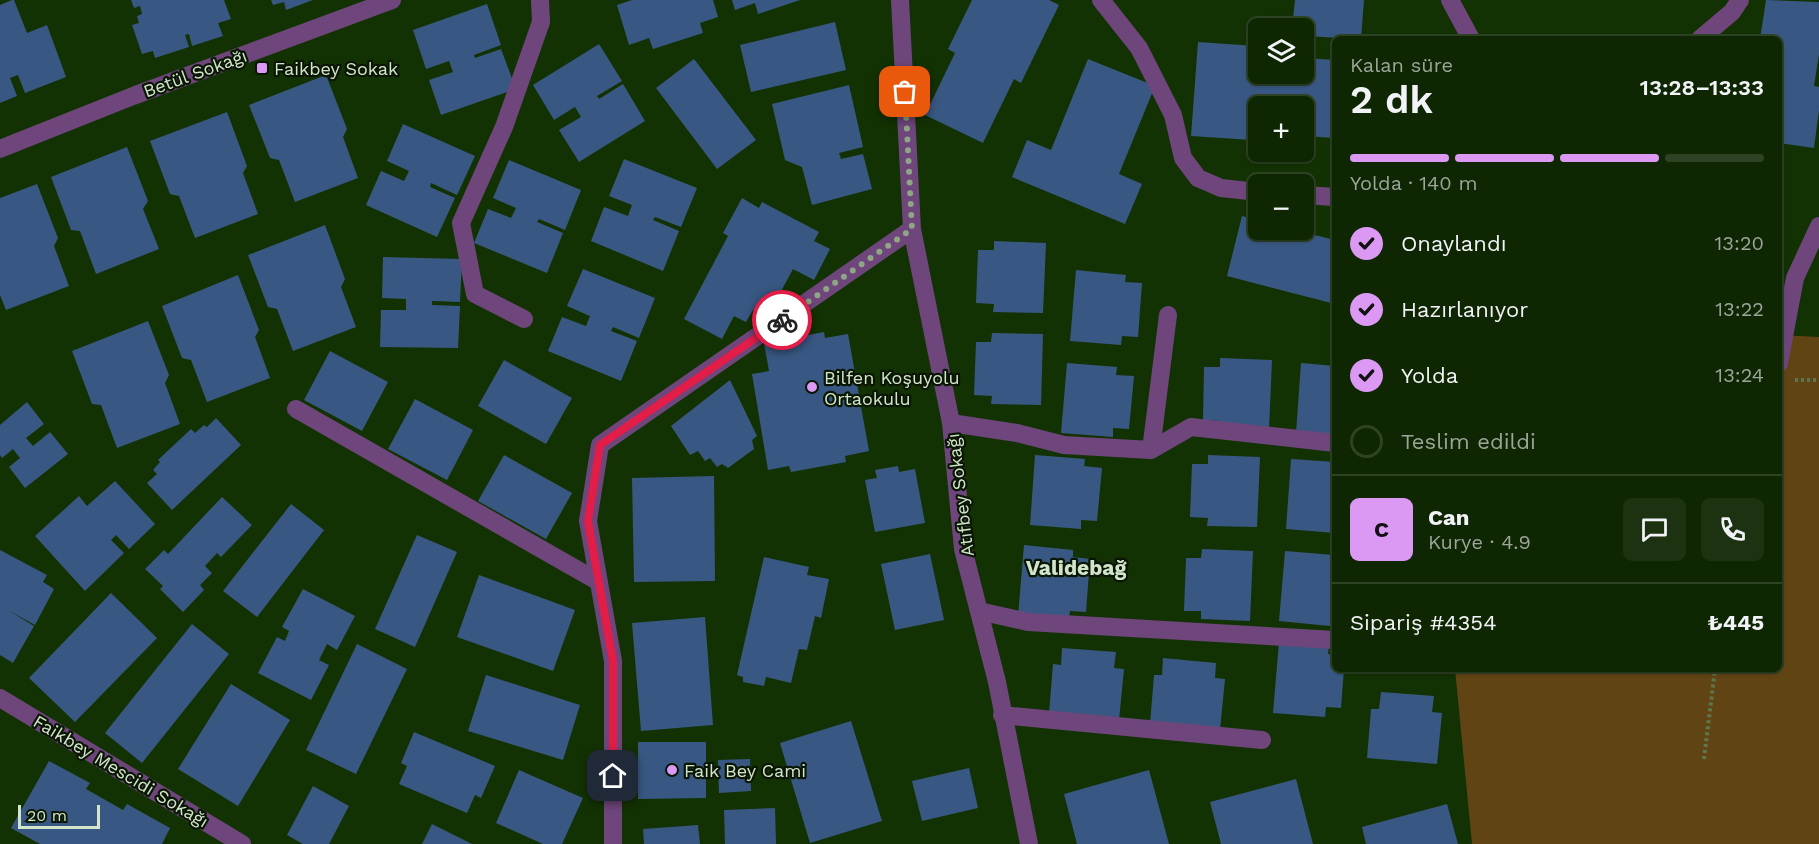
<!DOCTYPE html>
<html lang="tr">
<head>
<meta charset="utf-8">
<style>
	body { margin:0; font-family:"Work Sans",sans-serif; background:#1c3211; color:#f1f3f6; height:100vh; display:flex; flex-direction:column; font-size:22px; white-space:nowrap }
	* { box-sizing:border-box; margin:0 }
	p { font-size:20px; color:#9ba599 }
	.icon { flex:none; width:33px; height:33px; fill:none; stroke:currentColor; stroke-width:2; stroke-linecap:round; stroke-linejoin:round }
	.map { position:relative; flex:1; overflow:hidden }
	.sheet { position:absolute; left:1332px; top:36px; width:450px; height:636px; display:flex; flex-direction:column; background:#0e2602; border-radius:9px; box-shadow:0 2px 4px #0004,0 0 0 2px #2e4324 }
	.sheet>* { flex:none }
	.fabs { position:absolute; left:1248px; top:18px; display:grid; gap:12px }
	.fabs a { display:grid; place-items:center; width:66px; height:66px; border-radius:9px; background:#0e2602; box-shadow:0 2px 4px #0004,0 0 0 2px #2e4324; font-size:30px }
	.scale { position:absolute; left:18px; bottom:15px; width:82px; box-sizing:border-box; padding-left:6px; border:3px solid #d2e5cb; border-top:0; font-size:16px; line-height:21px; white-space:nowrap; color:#d2e5cb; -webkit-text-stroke:4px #091604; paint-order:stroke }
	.pin { position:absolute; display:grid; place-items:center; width:51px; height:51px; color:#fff; margin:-26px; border-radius:12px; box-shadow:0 3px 9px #0006 }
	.courier { position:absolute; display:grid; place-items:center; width:60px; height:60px; margin:-30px; border:4px solid #e11d48; border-radius:50%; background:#fff; color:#222; box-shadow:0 2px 8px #0007 }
	.headline em { font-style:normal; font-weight:600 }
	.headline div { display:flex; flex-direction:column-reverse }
	.headline { display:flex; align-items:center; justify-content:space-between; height:102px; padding:0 18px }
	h1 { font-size:39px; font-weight:600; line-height:45px }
	.bar { display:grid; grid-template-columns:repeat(4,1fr); gap:9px 6px; align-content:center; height:72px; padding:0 18px }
	.bar i { height:8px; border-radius:4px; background:#2e4324 }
	.bar .on { background:#dc99f4 }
	.bar p { grid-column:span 4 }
	.line { display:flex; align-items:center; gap:15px; padding:0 18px; border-top:2px solid #2e4324 }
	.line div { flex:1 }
	.round { display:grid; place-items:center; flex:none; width:63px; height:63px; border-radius:9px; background:#1c3211 }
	ol { padding:0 18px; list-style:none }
	li { display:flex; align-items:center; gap:18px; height:66px }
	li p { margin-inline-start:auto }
	li .icon { padding:6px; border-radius:50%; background:#dc99f4; color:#111; stroke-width:4 }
	li:last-child { color:#9ba599 }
	li i { width:33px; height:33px; border:3px solid #2e4324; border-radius:50% }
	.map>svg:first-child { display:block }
	.green { fill:#614413 }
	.building { fill:#385883 }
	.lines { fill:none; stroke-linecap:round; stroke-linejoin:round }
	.path { stroke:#5c7750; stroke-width:4; stroke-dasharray:3 3; stroke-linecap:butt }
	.minor { stroke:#6e467c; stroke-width:18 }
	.done { stroke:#8fa685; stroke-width:6; stroke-dasharray:0 10.8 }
	.route { stroke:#e11d48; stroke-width:8 }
	.poi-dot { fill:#dc99f4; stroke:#091604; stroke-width:2 }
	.labels { text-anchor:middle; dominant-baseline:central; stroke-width:4.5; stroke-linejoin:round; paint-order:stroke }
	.poi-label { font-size:18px; fill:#d2e5cb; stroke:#091604; text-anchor:start }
	.street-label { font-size:18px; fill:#d2e5cb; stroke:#091604 }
	.quarter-label { font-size:21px; font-weight:bold; fill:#d2e5cb; stroke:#091604 }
</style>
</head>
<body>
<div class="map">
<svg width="1819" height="844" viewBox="0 0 1819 844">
	<rect width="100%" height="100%" fill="#133203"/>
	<!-- green -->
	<path class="green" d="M1779 335 1819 337V844H1472L1455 669H1779Z"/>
	<!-- building -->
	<path class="building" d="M12 0H14L27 33 47 25 66 77 25 93 18 75 10 78 17 96 0 103V5Z
		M131 0H224L231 19 218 23 223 36 192 46 189 34 185 35 189 47 155 58 153 51 142 54 132 25 139 23 137 16 142 14 140 6 134 8Z
		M271 0H313L286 10 284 2 273 5Z
		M632 0H713L718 17 700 23 703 33 653 49 649 38 629 45 617 5Z
		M732 0H800L758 14 755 3 735 10Z
		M972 0H1049L1059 5 1021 83 1014 79 983 143 925 115 955 53 948 49Z
		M1295 0H1364L1361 39 1304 36V28H1292Z
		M1766 0 1819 2V54L1814 86 1819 87V110L1814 148 1779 143V39H1760Z
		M487 4 501 45 474 55 475 58 501 49 516 89 441 115 429 80 453 72 449 61 426 69 413 30Z
		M835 22 846 70 751 92 740 45Z
		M1198 42 1256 46 1258 74H1304V58L1335 60V138L1304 136V106H1258V133L1252 132V140L1191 136Z
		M599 44 622 81 597 96 599 99 623 84 645 121 579 162 559 130 581 117 575 107 554 120 533 85Z
		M694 59 756 140 717 169 656 88Z
		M1088 59 1155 86 1119 174 1142 184 1125 224 1012 177 1027 140 1051 150Z
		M326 75 347 129 343 137 358 178 295 202 279 160 270 158 249 105Z
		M849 85 863 147 839 153 841 159 863 154 872 189 812 205 802 167 785 160 772 104Z
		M227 112 247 166 243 173 258 214 195 238 179 196 170 194 150 141Z
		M403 124 475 156 457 195 431 183 430 187 455 198 437 237 366 205 381 171 404 181 409 171 387 161Z
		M127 147 148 201 143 209 159 249 96 274 80 231 71 230 51 177Z
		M624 159 697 188 681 227 655 217 653 220 679 231 663 271 591 241 604 207 628 216 632 205 609 196Z
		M509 160 581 190 565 230 539 219 537 222 563 233 547 273 474 243 488 209 511 218 516 208 493 198Z
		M37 184 58 238 54 246 69 286 6 310 0 295V198Z
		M742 198 759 208 762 202 819 232 814 241 830 249 814 280 793 269 778 297 775 295 764 316 753 310 746 322 734 316 722 339 684 319 728 236 723 233Z
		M1242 216 1258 220V230H1294L1335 240V304L1227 276Z
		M325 225 345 279 341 287 356 327 293 351 277 309 268 307 248 255Z
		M994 241 1046 243 1043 313 993 312 994 304 976 303 978 250H994Z
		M383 257 462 259 460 302 432 301V305L460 306 458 348 380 347 381 310H406V299L382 298Z
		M583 269 655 298 639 338 613 327 611 331 637 341 621 381 548 351 562 317 586 326 590 316 567 306Z
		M1076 270 1126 275 1125 282 1142 283 1138 337 1122 336 1121 345 1070 341Z
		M238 275 259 330 255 337 270 378 207 402 191 360 182 358 162 306Z
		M148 321 169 375 165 383 180 424 117 448 101 405 92 404 72 351Z
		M824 332 825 338 848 334 869 451 845 456 846 462 791 472 789 466 768 470 752 374 769 371 764 343Z
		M992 333 1043 334 1041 405 991 404 992 396 974 395 976 342H991Z
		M330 351 388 382 362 431 304 400Z
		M1220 358 1272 360 1269 430 1219 428 1220 421 1203 420 1204 367H1220Z
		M504 360 572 398 546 444 478 406Z
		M1067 363 1117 367 1116 375 1134 376 1129 429 1113 428V437L1061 433Z
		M1301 363 1335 366V436L1296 433Z
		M730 380 757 436 752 440 754 449 728 468 722 464 717 467 710 458 705 461 698 451 690 455 671 426Z
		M415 399 473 430 447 480 388 449Z
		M27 402 44 424 26 438 33 446 50 432 68 454 25 488 9 467 20 458 13 449 2 458 0 455V425Z
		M216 418 241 445 172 510 147 483 157 474 153 470 160 462 158 460 191 429 195 433 204 425 207 427Z
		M504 455 572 493 546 539 478 501Z
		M1035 455 1085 459 1084 466 1102 468 1097 521 1081 520V529L1030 525Z
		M1208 455 1260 457 1257 527 1207 526 1208 518 1190 517 1192 464H1208Z
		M1291 459 1335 462V533L1286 529Z
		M898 466 899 472 915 469 925 523 875 532 865 480 877 478 875 470Z
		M714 476 715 581 634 582 632 478Z
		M115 481 155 524 129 549 116 535 111 540 124 553 85 591 35 536 79 496 87 506Z
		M222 497 252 525 221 557 217 553 205 566 212 573 200 585 204 590 183 612 160 589 163 586 145 569 164 550 168 554Z
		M291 504 324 530 257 617 223 591Z
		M417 535 457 552 415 647 375 629Z
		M1024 545 1073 550V557L1090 559 1086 612 1070 611 1069 620 1018 616Z
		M1202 549 1253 551 1250 621 1201 619V611H1184L1186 558H1201Z
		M0 550 47 575 43 582 54 589 35 625 8 610 34 626 13 663 0 655Z
		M1285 551 1334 555 1335 617H1331L1330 626 1279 621Z
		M930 554 944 620 895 630 881 564Z
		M764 557 809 567 807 575 829 579 821 618 815 616 807 650 799 649 791 683 766 677 764 686 743 682V677L737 675Z
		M479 575 575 610 553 671 457 637Z
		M303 589 355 616 337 650 327 644 319 660 329 665 311 700 258 673 277 637 285 641 289 631 282 627Z
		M111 593 157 638 75 722 29 678Z
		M705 617 713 725 641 731 632 623Z
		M192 624 229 654 142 763 105 733Z
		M1279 642 1329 646 1328 654 1335 655V669H1344L1341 708 1326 707 1325 717 1273 713Z
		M357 644 407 669 356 774 306 750Z
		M1062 648 1116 652 1114 668 1124 669 1119 720 1049 714 1053 664 1061 665Z
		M1163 658 1216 663 1215 678 1225 679 1220 730 1150 724 1154 675H1162Z
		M486 675 580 705 563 760 468 731Z
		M231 684 290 720 238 806 178 769Z
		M1381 692 1434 696 1432 712 1442 713 1437 764 1367 758 1371 709H1379Z
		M851 721 882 821 810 843 780 743Z
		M414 732 495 766 481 798 475 795 467 813 399 784 407 766 401 763Z
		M638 742H706V798L638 799Z
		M750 759 751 791 719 793 718 760Z
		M49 761 90 783 86 789 123 810 127 804 170 828 162 844H40L11 828Z
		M969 768 978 808 922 821 912 781Z
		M519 770 583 798 562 844H543L496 823Z
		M1149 770 1169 844H1077L1064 794Z
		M1296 779 1313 844H1221L1210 802Z
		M313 786 349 806 329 844H303L287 835Z
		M1447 804 1458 844H1366L1362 827Z
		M775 808 776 844H725L724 810Z
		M432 824 472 844H422Z
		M698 825 700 844H644L643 829Z"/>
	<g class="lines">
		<!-- path -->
		<path class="path" d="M1795 380H1819
			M1704 759 1715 669"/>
		<!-- minor -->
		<path class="minor" d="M900 0 912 229 951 423 963 549 997 682 1029 844
			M1101 0 1139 48 1173 115 1183 158 1198 178 1221 188 1258 192
			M1450 0 1471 39
			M1700 39 1732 12 1740 0
			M0 149 133 96 392 0
			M1304 195 1335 197
			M524 319 475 294 461 223 504 127 541 22 540 0
			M1779 363 1795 278 1819 226
			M296 409 599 582
			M951 423 1017 433 1064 445 1151 450 1191 427 1335 443
			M1151 450 1168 315
			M979 611 1028 622 1335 640
			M0 698 242 844
			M1002 715 1262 740
			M613 844V661L588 521 600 445 912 229"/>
	</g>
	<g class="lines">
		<!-- done -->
		<path class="done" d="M782 320 912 229 905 92"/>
		<!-- route -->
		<path class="route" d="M613 776V661L588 521 600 445 782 320"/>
	</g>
	<!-- markers -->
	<g class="poi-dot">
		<rect x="256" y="62" width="12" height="12" rx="3"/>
		<circle cx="812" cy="387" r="6"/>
		<circle cx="672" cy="770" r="6"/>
	</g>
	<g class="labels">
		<!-- poi labels -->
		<g class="poi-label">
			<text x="274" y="68">Faikbey Sokak</text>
			<text x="824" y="377">Bilfen Koşuyolu<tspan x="824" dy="21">Ortaokulu</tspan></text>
			<text x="684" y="770">Faik Bey Cami</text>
		</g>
		<!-- street labels -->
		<g class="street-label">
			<text transform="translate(195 73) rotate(-20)">Betül Sokağı</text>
			<text transform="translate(960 495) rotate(-97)">Atıfbey Sokağı</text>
			<text transform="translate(121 771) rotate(31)">Faikbey Mescidi Sokağı</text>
		</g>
		<!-- quarter labels -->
		<g class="quarter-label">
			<text x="1076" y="567">Validebağ</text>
		</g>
	</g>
</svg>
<div class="fabs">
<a><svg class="icon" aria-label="layers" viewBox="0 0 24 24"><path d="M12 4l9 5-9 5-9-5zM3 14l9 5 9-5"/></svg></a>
<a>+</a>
<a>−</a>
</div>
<div class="scale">20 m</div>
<div class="pin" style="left:905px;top:92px;background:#ea580c"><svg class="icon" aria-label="bag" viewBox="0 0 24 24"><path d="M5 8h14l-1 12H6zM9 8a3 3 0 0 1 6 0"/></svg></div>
<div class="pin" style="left:613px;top:776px;background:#1f2937"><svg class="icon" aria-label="home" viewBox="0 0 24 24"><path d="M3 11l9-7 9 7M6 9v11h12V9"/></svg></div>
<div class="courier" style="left:782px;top:320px"><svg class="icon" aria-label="bike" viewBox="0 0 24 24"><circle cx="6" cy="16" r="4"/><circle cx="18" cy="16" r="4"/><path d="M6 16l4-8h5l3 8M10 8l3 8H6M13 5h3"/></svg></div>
<section class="sheet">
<div class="headline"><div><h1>2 dk</h1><p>Kalan süre</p></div><em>13:28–13:33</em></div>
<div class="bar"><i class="on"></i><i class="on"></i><i class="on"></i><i></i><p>Yolda · 140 m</p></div>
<ol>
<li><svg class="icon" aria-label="check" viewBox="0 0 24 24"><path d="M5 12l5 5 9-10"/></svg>Onaylandı<p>13:20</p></li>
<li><svg class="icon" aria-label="check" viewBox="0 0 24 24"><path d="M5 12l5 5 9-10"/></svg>Hazırlanıyor<p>13:22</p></li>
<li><svg class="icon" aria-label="check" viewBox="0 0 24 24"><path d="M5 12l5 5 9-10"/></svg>Yolda<p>13:24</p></li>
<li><i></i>Teslim edildi</li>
</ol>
<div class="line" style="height:108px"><b class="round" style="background:#dc99f4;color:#111">C</b><div><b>Can</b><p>Kurye · 4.9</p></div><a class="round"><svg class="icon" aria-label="chat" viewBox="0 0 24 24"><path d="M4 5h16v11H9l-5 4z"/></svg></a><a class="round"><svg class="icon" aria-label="phone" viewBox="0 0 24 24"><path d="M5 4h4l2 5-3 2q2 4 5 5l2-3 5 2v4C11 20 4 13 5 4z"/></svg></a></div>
<div class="line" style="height:78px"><div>Sipariş #4354</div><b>₺445</b></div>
</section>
</div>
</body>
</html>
